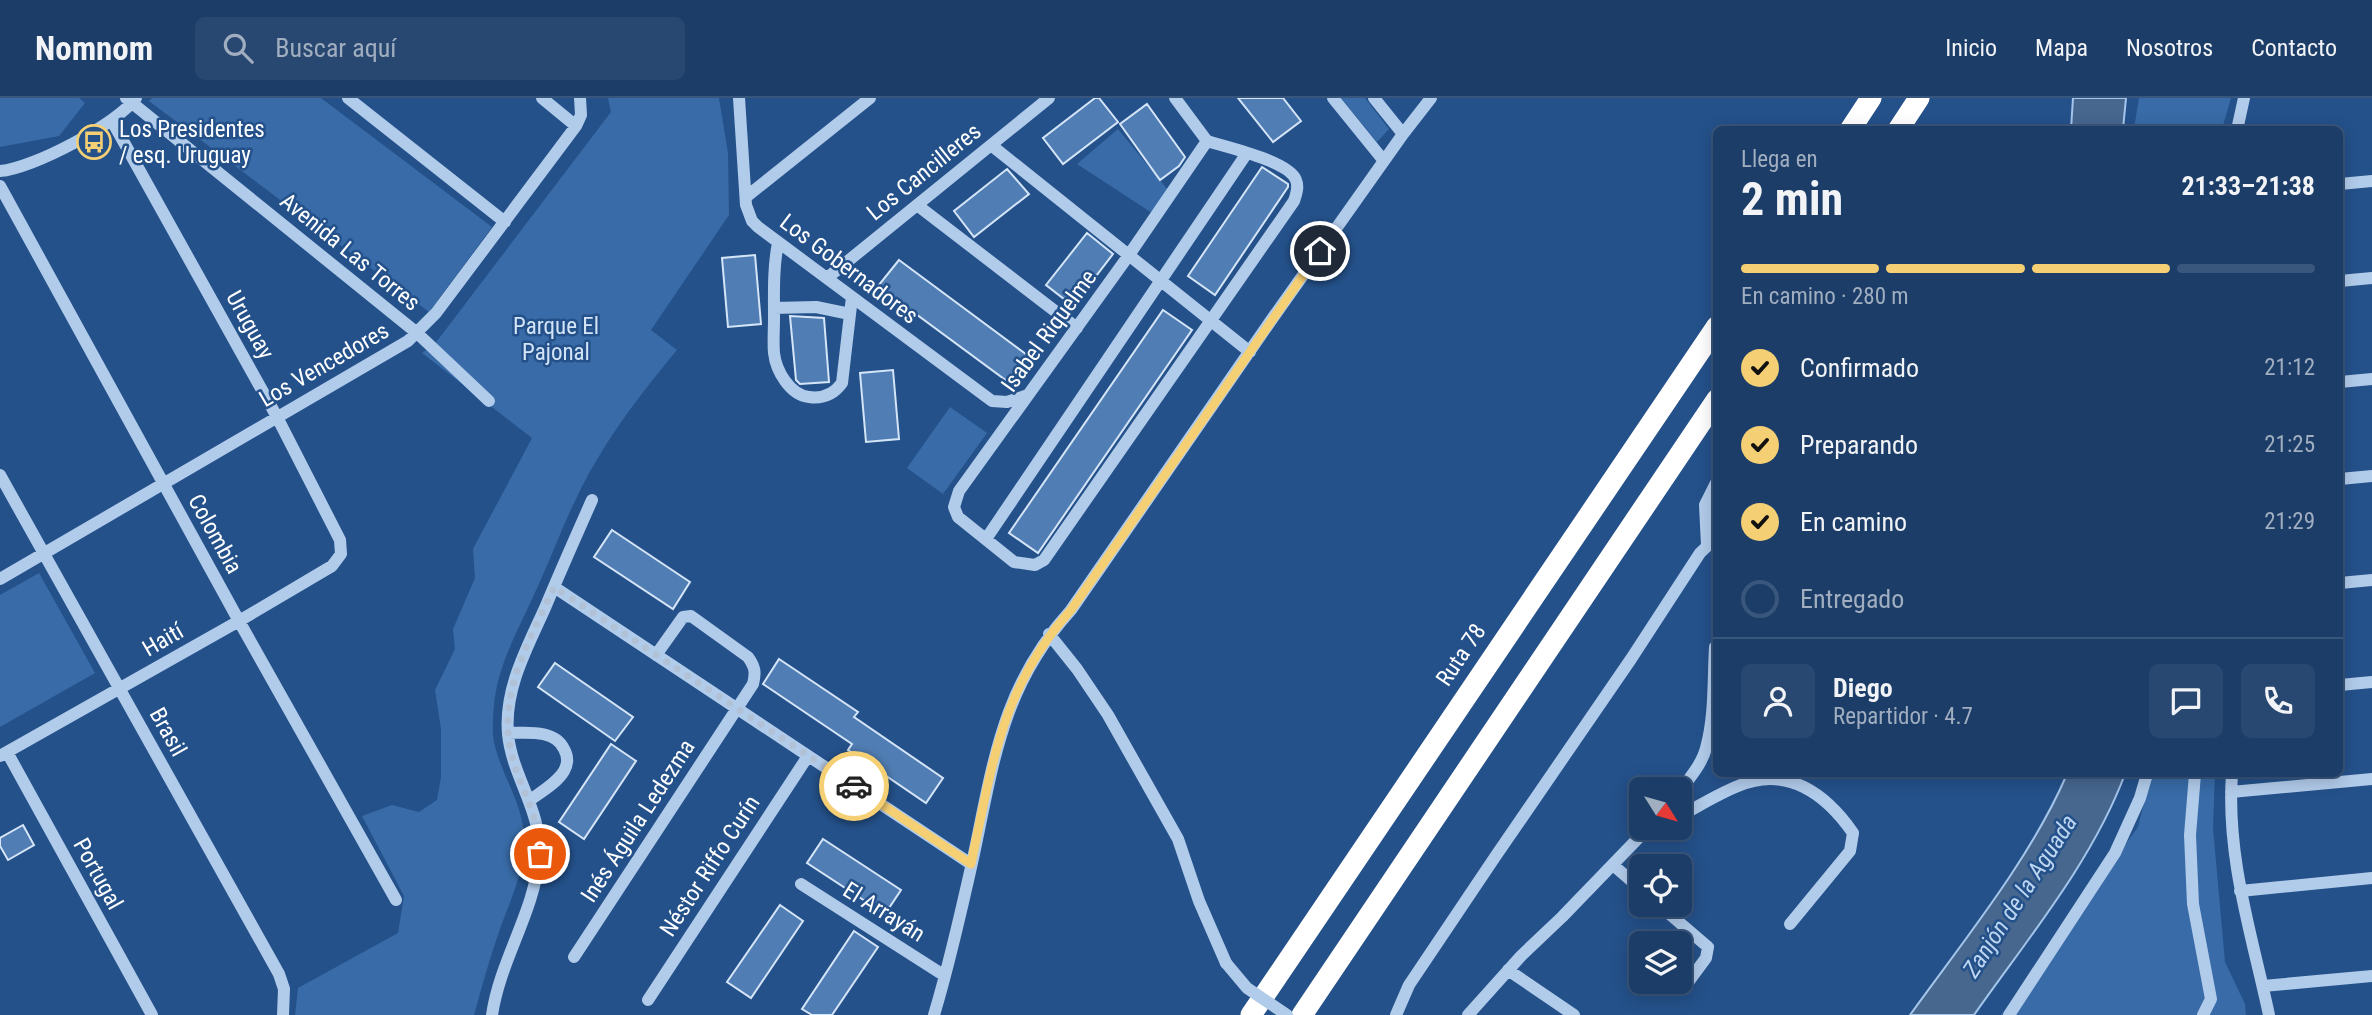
<!DOCTYPE html>
<html lang="es">
<head>
<meta charset="utf-8">
<style>
	body { margin:0; font-family:"Roboto Condensed",sans-serif; background:#284871; color:#f1f3f6; height:100vh; display:flex; flex-direction:column; font-size:26px; white-space:nowrap }
	* { box-sizing:border-box; margin:0 }
	p { font-size:23px; color:#a0aec0 }
	.icon { flex:none; width:38px; height:38px; fill:none; stroke:currentColor; stroke-width:2; stroke-linecap:round; stroke-linejoin:round }
	.map { position:relative; flex:1; overflow:hidden }
	.drawer { position:absolute; left:1713px; top:28px; width:630px; height:651px; display:flex; flex-direction:column; background:#1b3d68; border-radius:10px; box-shadow:0 4px 18px #0003,0 0 0 2px #39567c }
	.drawer>* { flex:none }
	.needle { width:46px; rotate:127deg }
	.buttons { position:absolute; left:1629px; top:679px; display:grid; gap:14px }
	.buttons a { display:grid; place-items:center; width:63px; height:63px; border-radius:10px; background:#1b3d68; box-shadow:0 4px 18px #0003,0 0 0 2px #39567c; font-size:35px }
	.pin { position:absolute; display:grid; place-items:center; width:60px; height:60px; color:#fff; margin:-30px; border:4px solid #fff; border-radius:50%; box-shadow:0 2px 7px #0007 }
	.courier { position:absolute; display:grid; place-items:center; width:70px; height:70px; margin:-35px; border:5px solid #f5cf74; border-radius:50%; background:#fff; color:#222; box-shadow:0 2px 9px #0007 }
	.summary em { font-style:normal; font-weight:700 }
	.summary div { display:flex; flex-direction:column-reverse }
	.summary { display:flex; align-items:center; justify-content:space-between; height:119px; padding:0 28px }
	h1 { font-size:46px; font-weight:700; line-height:52px }
	.bar { display:grid; grid-template-columns:repeat(4,1fr); gap:10px 7px; align-content:center; height:84px; padding:0 28px }
	.bar i { height:9px; border-radius:5px; background:#39567c }
	.bar .current { background:#f5cf74 }
	.bar p { grid-column:span 4 }
	.line { display:flex; align-items:center; gap:18px; padding:0 28px; border-top:2px solid #39567c }
	.line div { flex:1 }
	.round { display:grid; place-items:center; flex:none; width:74px; height:74px; border-radius:10px; background:#284871 }
	ol { padding:0 28px; list-style:none }
	li { display:flex; align-items:center; gap:21px; height:77px }
	li p { margin-inline-start:auto }
	li .icon { padding:7px; border-radius:50%; background:#f5cf74; color:#111; stroke-width:4 }
	li:last-child { color:#a0aec0 }
	li i { width:38px; height:38px; border:4px solid #39567c; border-radius:50% }
	header { display:flex; align-items:center; gap:42px; box-sizing:border-box; height:98px; padding:0 35px; background:#1b3d68; border-bottom:2px solid #39567c }
	header strong { font-size:33px }
	nav { display:flex; gap:38px; margin-inline-start:auto; font-size:24px }
	.search { width:490px; height:63px; background:#284871; display:flex; align-items:center; gap:18px; box-sizing:border-box; padding:0 24px; border-radius:10px; color:#a0aec0; font-size:26px }
	.map>svg:first-child { display:block }
	.green { fill:#386ba7 }
	.water { fill:#47678f; stroke:#a5c6eb; stroke-width:2 }
	.building { fill:#507db3; stroke:#d5e5f8; stroke-width:2 }
	.lines { fill:none; stroke-linecap:round; stroke-linejoin:round }
	.minor { stroke:#b1cbea; stroke-width:12 }
	.highway { stroke:#fff; stroke-width:21 }
	.minor-bridge { stroke:#b1cbea; stroke-width:12 }
	.done { stroke:#b2c2d6; stroke-width:7; stroke-dasharray:0 12.6 }
	.route { stroke:#f5cf74; stroke-width:9 }
	.labels { text-anchor:middle; dominant-baseline:central; stroke-width:5; stroke-linejoin:round; paint-order:stroke }
	.poi-label { font-size:23px; fill:#fff; stroke:#24518a; text-anchor:start }
	.street-label { font-size:23px; fill:#fff; stroke:#24518a }
	.park-label { font-size:23px; fill:#d5e5f8; stroke:#24518a }
	.water-label { font-size:24px; font-style:italic; fill:#bcd5f1; stroke:#24518a }
</style>
</head>
<body>
<header>
<strong>Nomnom</strong>
<div class="search"><svg class="icon" aria-label="search" viewBox="0 0 24 24"><circle cx="10" cy="10" r="6"/><path d="M15 15l6 6"/></svg>Buscar aquí</div>
<nav><a>Inicio</a><a>Mapa</a><a>Nosotros</a><a>Contacto</a></nav>
</header>
<div class="map">
<svg width="2372" height="917" viewBox="0 0 2372 917">
	<rect width="100%" height="100%" fill="#24518a"/>
	<!-- green -->
	<path class="green" d="M0 0H79L85 5 59 38 0 49Z
		M152 0H321L492 129 429 214 149 3Z
		M608 0H719L728 55 729 117 651 232 677 252C638 299 602 346 576 401 562 429 551 460 538 488 521 527 498 564 494 607 493 619 492 632 494 644 501 677 523 705 524 739 525 773 511 800 500 831 490 859 482 888 474 917H295L298 890 398 835 404 798 362 718 392 707 419 714 437 702 441 679V631L435 592 455 551 453 531 475 480 473 451 532 340 422 255 434 247 611 14Z
		M1341 0H1365L1389 31 1377 44Z
		M2139 0H2231L2222 31H2134Z
		M1118 31 1168 92 1152 115 1077 66Z
		M950 309 987 335 943 396 907 370Z
		M39 475 95 575 0 629V497Z
		M2151 676H2215L2213 730 2225 864 2245 906 2246 917H2001L2138 729Z"/>
	<!-- water -->
	<path class="water" d="M2073 0H2126L2123 31H2071Z
		M2067 676H2125C2092 764 2028 840 1974 917H1910C1964 842 2031 760 2067 676Z"/>
	<!-- building -->
	<path class="building" d="M1095 0H1099L1118 24 1063 66 1043 40Z
		M1238 0H1283L1301 23 1273 44Z
		M1147 6 1185 59 1179 68 1160 82 1120 26Z
		M1262 69 1288 86V89L1215 197 1188 178Z
		M1007 71 1029 96 974 139 954 113Z
		M1087 135 1113 156 1073 208 1046 187Z
		M755 157 761 226 728 229 722 160Z
		M899 162 1031 260 1011 286 878 188Z
		M1163 212 1192 232 1038 455 1009 435Z
		M790 218 824 220 829 284 800 286 796 282Z
		M893 272 899 341 866 344 860 275Z
		M612 432 690 484 673 511 594 459Z
		M779 561 858 614 854 619 943 680 926 705 848 652 852 646 763 586Z
		M555 565 633 619 615 643 538 589Z
		M611 646 636 663 584 741 559 724Z
		M23 727 34 747 8 762 0 748V740Z
		M823 741 901 792 885 816 807 765Z
		M780 807 803 823 751 900 727 884Z
		M854 833 878 849 832 917H812L802 911Z"/>
	<g class="lines">
		<!-- minor -->
		<path class="minor" d="M126 0 417 235 489 303
			M348 0 505 124
			M542 0 576 28
			M739 0 746 107 752 123 758 129 992 303 1007 304 1028 297
			M1175 0 1207 43
			M1333 0 1384 63
			M1374 0 1403 36
			M2237 32 2244 0
			M1207 43C1226 49 1289 63 1296 82 1299 89 1296 97 1294 103L1044 462 1035 467 1014 464 958 419 954 409 959 393 1129 157Z
			M991 47 1250 254
			M0 73C32 71 117 26 136 0
			M2340 86 2372 83
			M0 88 239 523 396 802
			M746 99 870 0
			M917 107 1077 230
			M778 145C773 170 774 196 774 221 774 232 773 244 774 255 776 273 790 297 809 299 823 301 834 296 842 285L852 199
			M827 180 1049 0
			M2340 183 2372 180
			M774 210 816 209 850 216
			M2340 284 2372 281
			M0 377 279 876 284 891 283 917
			M2340 381 2372 378
			M986 441 1247 55
			M1707 447 1705 407 1717 383
			M0 481 408 243 436 215 576 28 581 17 580 0
			M2340 485 2372 482
			M554 489 971 766
			M1049 536 1077 571 1108 617 1178 741 1199 803 1226 865
			M2340 587 2372 584
			M508 635C526 635 555 631 564 651 568 658 568 666 564 673 557 685 541 694 530 702
			M7 654 152 917
			M0 658 239 523 332 468 341 456 340 442 277 319 112 23
			M2195 676 2190 737 2193 806 2211 901 2203 917
			M2232 676C2226 759 2252 837 2269 917
			M1680 693C1690 679 1702 666 1706 650 1715 618 1713 582 1715 549
			M2231 694 2372 681
			M1680 718C1699 708 1718 696 1738 688 1787 667 1826 696 1853 735L1850 753 1790 826
			M1613 767 1642 792
			M801 786 945 878
			M2240 793 2372 780
			M1659 807 1708 849 1706 860 1689 883
			M574 859 753 586C756 574 755 569 748 559L691 518 683 519 656 557
			M1508 872 1574 917
			M2263 888 2372 878
			M648 902 808 658
			M492 917C500 862 535 813 539 759 543 714 512 679 508 636 504 591 527 550 545 510 560 474 576 438 592 402
			M934 917C950 864 962 810 974 756 994 661 1003 587 1071 512L1272 221 1403 36 1431 0
			M1396 917 1409 887 1495 759 1631 561 1700 455 1717 439
			M1468 917 1521 858 1562 819 1648 730
			M2009 917 2115 755 2140 700 2147 676"/>
		<!-- highway -->
		<path class="highway" d="M1850 32 1871 0
			M1898 32 1919 0
			M1251 917 1717 228
			M1302 917 1717 301"/>
		<!-- minor-bridge -->
		<path class="minor-bridge" d="M1226 865 1247 890 1287 917"/>
	</g>
	<g class="lines">
		<!-- done -->
		<path class="done" d="M540 756C538 713 522 695 512 658 496 597 530 542 554 489L854 688"/>
		<!-- route -->
		<path class="route" d="M854 688 971 766C992 669 1001 589 1071 512L1320 153"/>
	</g>
	<!-- icons -->
	<defs>
		<g id="bus-ring" transform="scale(1.75)"><circle r="9.5" fill="#24518a" stroke="#f5cf74" stroke-width="1.5"/><path d="M-5-6H5V4H4V6H2V4H-2V6H-4V4H-5ZM-3.5-4V0h7V-4ZM-3.5 1.2v1.5H-2V1.2ZM2 1.2v1.5H3.5V1.2Z" fill="#f5cf74"/></g>
	</defs>
	<g fill-rule="evenodd">
		<use href="#bus-ring" x="94" y="44"/>
	</g>
	<g class="labels">
		<!-- poi labels -->
		<g class="poi-label">
			<text x="119" y="31">Los Presidentes<tspan x="119" dy="26">/ esq. Uruguay</tspan></text>
		</g>
		<!-- street labels -->
		<g class="street-label">
			<text transform="translate(924 74) rotate(-39)">Los Cancilleres</text>
			<text transform="translate(350 154) rotate(39)">Avenida Las Torres</text>
			<text transform="translate(849 171) rotate(37)">Los Gobernadores</text>
			<text transform="translate(250 227) rotate(61)">Uruguay</text>
			<text transform="translate(1049 233) rotate(-54)">Isabel Riquelme</text>
			<text transform="translate(324 267) rotate(-30)">Los Vencedores</text>
			<text transform="translate(215 436) rotate(61)">Colombia</text>
			<text transform="translate(163 542) rotate(-30)">Haití</text>
			<text transform="translate(1461 557) rotate(-56)">Ruta 78</text>
			<text transform="translate(168 634) rotate(61)">Brasil</text>
			<text transform="translate(638 723) rotate(-57)">Inés Águila Ledezma</text>
			<text transform="translate(710 768) rotate(-57)">Néstor Riffo Curín</text>
			<text transform="translate(98 776) rotate(61)">Portugal</text>
			<text transform="translate(884 814) rotate(32)">El Arrayán</text>
		</g>
		<!-- park labels -->
		<g class="park-label">
			<text x="556" y="228">Parque El<tspan x="556" dy="26">Pajonal</tspan></text>
		</g>
		<!-- water labels -->
		<g class="water-label">
			<text transform="translate(2020 798) rotate(-57)">Zanjón de la Aguada</text>
		</g>
	</g>
</svg>
<div class="buttons">
<a><svg class="needle" viewBox="-14 -14 28 28"><path d="M0-13l5 13h-10z" fill="#e53935"/><path d="M0 13l5-13h-10z" fill="#a0aec0"/></svg></a>
<a><svg class="icon" aria-label="locate" viewBox="0 0 24 24"><circle cx="12" cy="12" r="6"/><path d="M12 2v4M12 18v4M2 12h4M18 12h4"/></svg></a>
<a><svg class="icon" aria-label="layers" viewBox="0 0 24 24"><path d="M12 4l9 5-9 5-9-5zM3 14l9 5 9-5"/></svg></a>
</div>
<div class="pin" style="left:540px;top:756px;background:#ea580c"><svg class="icon" aria-label="bag" viewBox="0 0 24 24"><path d="M5 8h14l-1 12H6zM9 8a3 3 0 0 1 6 0"/></svg></div>
<div class="pin" style="left:1320px;top:153px;background:#1f2937"><svg class="icon" aria-label="home" viewBox="0 0 24 24"><path d="M3 11l9-7 9 7M6 9v11h12V9"/></svg></div>
<div class="courier" style="left:854px;top:688px"><svg class="icon" aria-label="car" viewBox="0 0 24 24"><path d="M5 17H2v-5l4-1 3-4h7l3 4 3 1v5h-3M9 17h6M6 11h13"/><circle cx="7" cy="17" r="2"/><circle cx="17" cy="17" r="2"/></svg></div>
<section class="drawer">
<div class="summary"><div><h1>2 min</h1><p>Llega en</p></div><em>21:33–21:38</em></div>
<div class="bar"><i class="current"></i><i class="current"></i><i class="current"></i><i></i><p>En camino · 280 m</p></div>
<ol>
<li><svg class="icon" aria-label="check" viewBox="0 0 24 24"><path d="M5 12l5 5 9-10"/></svg>Confirmado<p>21:12</p></li>
<li><svg class="icon" aria-label="check" viewBox="0 0 24 24"><path d="M5 12l5 5 9-10"/></svg>Preparando<p>21:25</p></li>
<li><svg class="icon" aria-label="check" viewBox="0 0 24 24"><path d="M5 12l5 5 9-10"/></svg>En camino<p>21:29</p></li>
<li><i></i>Entregado</li>
</ol>
<div class="line" style="height:126px"><a class="round"><svg class="icon" aria-label="person" viewBox="0 0 24 24"><circle cx="12" cy="8" r="4"/><path d="M4 21q1-7 8-7t8 7"/></svg></a><div><b>Diego</b><p>Repartidor · 4.7</p></div><a class="round"><svg class="icon" aria-label="chat" viewBox="0 0 24 24"><path d="M4 5h16v11H9l-5 4z"/></svg></a><a class="round"><svg class="icon" aria-label="phone" viewBox="0 0 24 24"><path d="M5 4h4l2 5-3 2q2 4 5 5l2-3 5 2v4C11 20 4 13 5 4z"/></svg></a></div>
</section>
</div>
</body>
</html>
